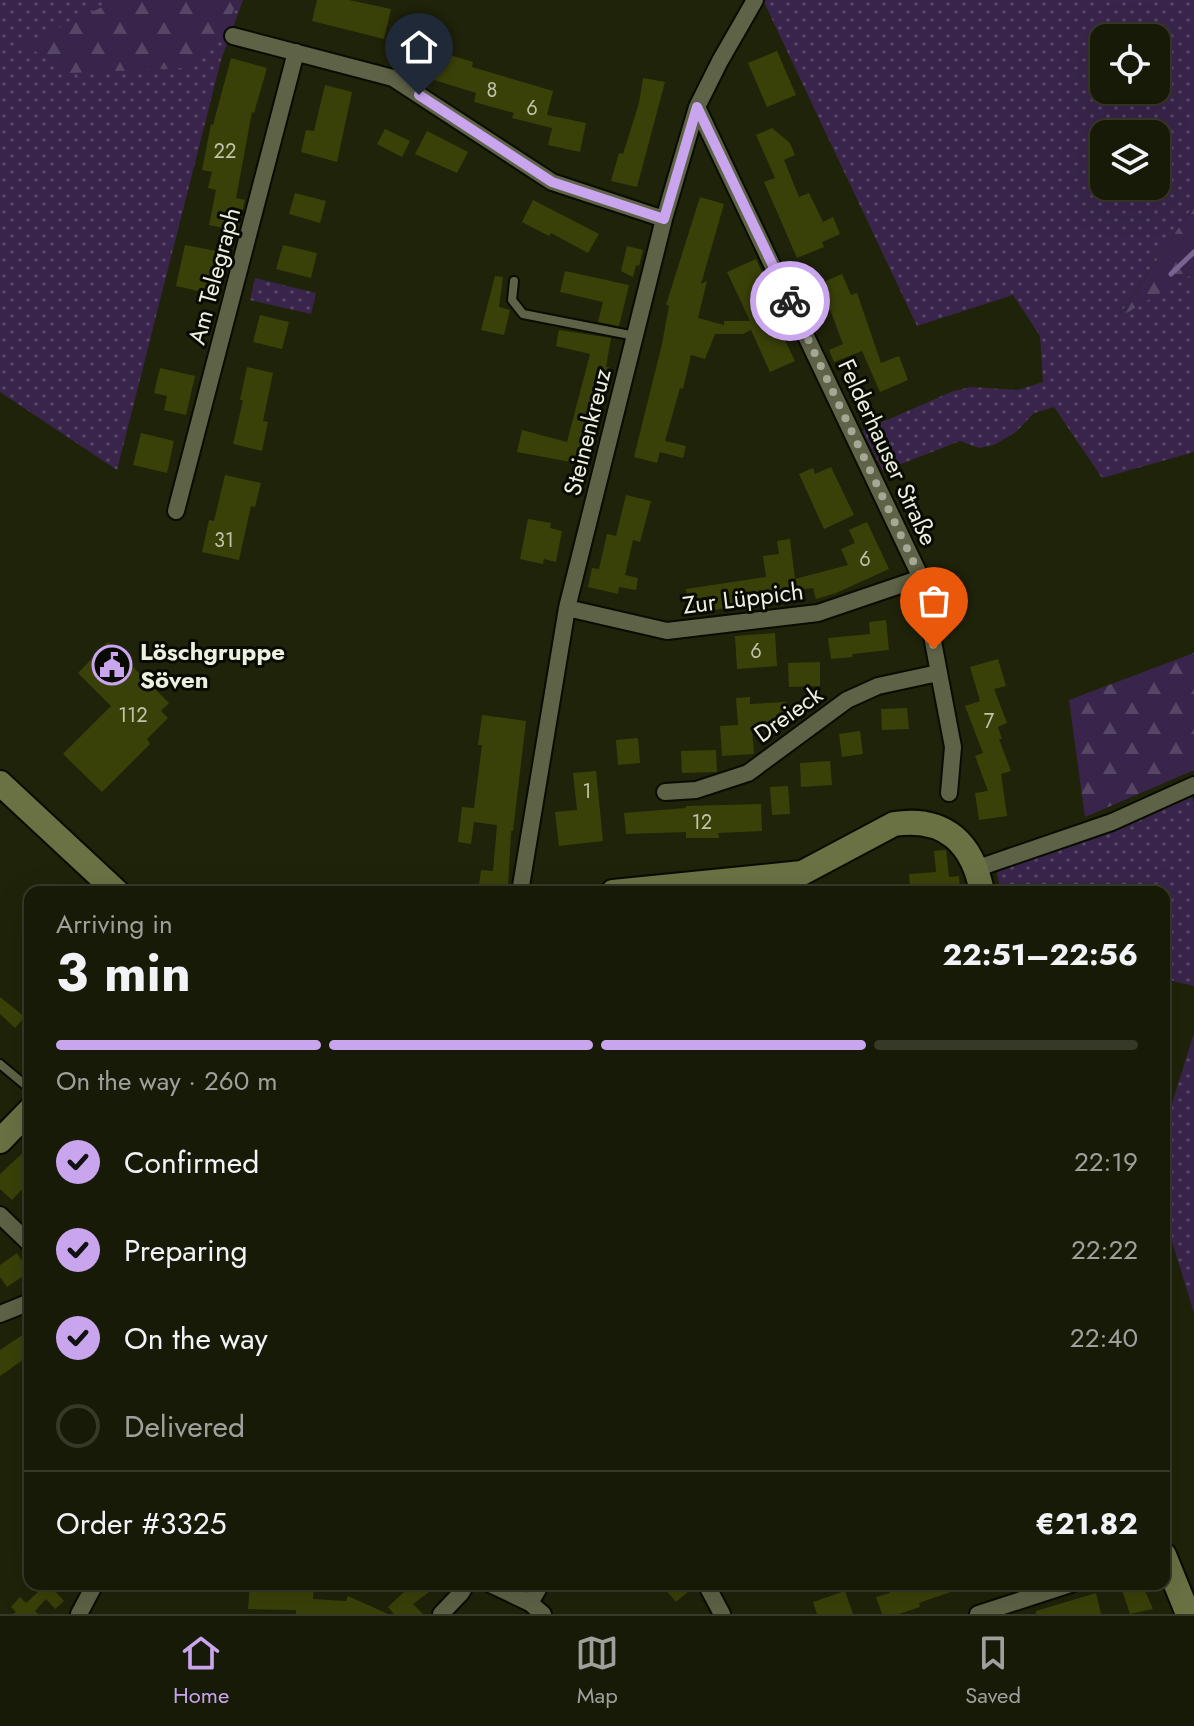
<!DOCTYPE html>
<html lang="en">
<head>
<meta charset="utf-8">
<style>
	body { margin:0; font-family:Jost,sans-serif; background:#242715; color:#f1f3f6; height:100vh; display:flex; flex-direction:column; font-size:30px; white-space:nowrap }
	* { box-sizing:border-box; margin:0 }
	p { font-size:26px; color:#9ea19b }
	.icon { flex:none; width:44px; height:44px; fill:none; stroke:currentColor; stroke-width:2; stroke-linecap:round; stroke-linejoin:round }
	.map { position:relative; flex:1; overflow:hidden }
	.drawer { position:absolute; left:24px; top:886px; width:1146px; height:704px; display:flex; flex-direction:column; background:#171a07; border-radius:16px; box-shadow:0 8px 32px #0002,0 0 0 2px #363828 }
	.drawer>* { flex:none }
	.buttons { position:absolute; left:1090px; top:24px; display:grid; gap:16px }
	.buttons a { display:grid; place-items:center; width:80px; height:80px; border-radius:16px; background:#171a07; box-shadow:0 8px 32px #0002,0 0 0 2px #363828; font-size:40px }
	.pin { position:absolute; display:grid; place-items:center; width:68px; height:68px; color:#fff; margin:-82px -34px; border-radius:50% 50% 50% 0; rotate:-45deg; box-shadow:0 0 8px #0007 }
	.pin .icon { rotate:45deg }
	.courier { position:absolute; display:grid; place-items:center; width:80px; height:80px; margin:-40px; border:6px solid #c9a5ee; border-radius:50%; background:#fff; color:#222; box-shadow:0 2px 10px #0007 }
	.summary em { font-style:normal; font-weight:700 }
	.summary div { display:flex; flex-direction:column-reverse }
	.summary { display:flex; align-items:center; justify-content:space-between; height:136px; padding:0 32px }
	h1 { font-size:52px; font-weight:700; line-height:60px }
	.bar { display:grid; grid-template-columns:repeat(4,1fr); gap:12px 8px; align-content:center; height:96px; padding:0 32px }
	.bar i { height:10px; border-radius:6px; background:#363828 }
	.bar .selected { background:#c9a5ee }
	.bar p { grid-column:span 4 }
	.line { display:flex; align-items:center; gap:20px; padding:0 32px; border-top:2px solid #363828 }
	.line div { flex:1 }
	ol { padding:0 32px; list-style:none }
	li { display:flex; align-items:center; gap:24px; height:88px }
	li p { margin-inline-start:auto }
	li .icon { padding:8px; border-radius:50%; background:#c9a5ee; color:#111; stroke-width:4 }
	li:last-child { color:#9ea19b }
	li i { width:44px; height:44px; border:4px solid #363828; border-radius:50% }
	.tabs { display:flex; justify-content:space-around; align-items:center; height:112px; border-top:2px solid #363828; background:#171a07; font-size:22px; color:#9ea19b }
	.tabs a { display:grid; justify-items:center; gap:4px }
	.tabs .selected { color:#c9a5ee }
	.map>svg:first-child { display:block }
	.green { fill:url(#green-dots); fill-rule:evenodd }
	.forest { fill:url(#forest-firs) }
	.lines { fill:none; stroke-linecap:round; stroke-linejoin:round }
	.stream { stroke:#7a6391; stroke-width:5 }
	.building { fill:#3a4108 }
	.lane-casing { stroke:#090c00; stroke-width:12 }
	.street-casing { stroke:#090c00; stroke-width:20 }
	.secondary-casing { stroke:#090c00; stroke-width:28 }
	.lane { stroke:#5e6347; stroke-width:8 }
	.street { stroke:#5e6347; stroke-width:16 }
	.secondary { stroke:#6a7143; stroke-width:24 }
	.done { stroke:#a4a895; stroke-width:8; stroke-dasharray:0 14.4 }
	.route { stroke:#c9a5ee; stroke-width:10 }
	.labels { text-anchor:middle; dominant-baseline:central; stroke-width:6; stroke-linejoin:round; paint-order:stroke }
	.number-label { font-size:20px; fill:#c0c4aa }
	.street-label { font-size:24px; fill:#ecf0e0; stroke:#090b03 }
	.poi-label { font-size:24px; font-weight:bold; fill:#ecf0e0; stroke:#090b03; text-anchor:start }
</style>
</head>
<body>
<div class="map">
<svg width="1194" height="1614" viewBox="0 0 1194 1614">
	<defs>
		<pattern id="green-dots" width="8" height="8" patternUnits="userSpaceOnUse" patternTransform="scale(2)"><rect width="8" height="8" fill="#39254b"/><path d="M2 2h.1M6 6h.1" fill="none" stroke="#564565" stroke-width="1.8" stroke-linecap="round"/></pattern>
		<pattern id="forest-firs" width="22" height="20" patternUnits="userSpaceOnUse" patternTransform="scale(2)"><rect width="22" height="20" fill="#39254b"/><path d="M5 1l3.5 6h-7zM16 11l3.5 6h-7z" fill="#564565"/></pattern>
	</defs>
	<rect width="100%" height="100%" fill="#1f2309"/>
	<!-- green -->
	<path class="green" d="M0 0H243L221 60 117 470 0 392Z
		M763 0H1194V205L1119 316 1194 273V452L1102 478 1054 407 1034 413 1016 432 994 445 979 448 960 441 883 471 862 431 951 392 970 387 1018 390 1043 382 1040 336 1013 295 917 326ZM1104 38H1156V90H1104ZM1104 134H1156V186H1104Z
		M255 278 316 293 311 314 250 300Z
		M1192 797 1194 803V986L1164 979V892H1001L996 870Z
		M1194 1033V1313L1164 1216V1129Z"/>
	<!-- forest -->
	<path class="forest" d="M117 0H237L224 37 182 68 70 73 24 44Z
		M1194 205V273L1118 318Z
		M1194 653V770L1085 817 1069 700Z"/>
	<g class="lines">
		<!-- stream -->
		<path class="stream" d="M1171 274 1194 252"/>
	</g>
	<!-- building -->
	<path class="building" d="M317 0H349L391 9 384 39 312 21Z
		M411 23 433 28 427 56 405 51Z
		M777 51 796 95 767 107 748 63Z
		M443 53 473 62 472 67 553 91 547 115 586 123 580 152 548 145 552 128 512 118 514 113 474 102 476 93 434 80Z
		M231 58 267 68 254 113 252 112 236 198 245 200 238 231 209 225 216 190 208 188 212 172 202 170 211 124 213 125Z
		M643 78 665 82 637 187 611 181 619 153 623 154 639 103Z
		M325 85 352 92 337 162 301 152 306 130 314 131Z
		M772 128 790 143 795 155 784 160 799 197 809 193 823 222 833 217 840 234 822 242 824 247 797 258 764 182 775 178 756 135Z
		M385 129 410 141 402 157 377 144Z
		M427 131 468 152 457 173 415 154Z
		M295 193 326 201 320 223 289 214Z
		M700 197 724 204 701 284 707 281 698 318 724 325V321H750L727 272 756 259 771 291 763 295 795 361 770 372 751 330 743 334H715L705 359 691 355 683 389 680 388 665 441 686 446 683 458 660 452 657 463 634 457 662 344 669 306 666 305Z
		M533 200 599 234 588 253 551 233 549 236 522 222Z
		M185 245 221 252 212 294 176 286Z
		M283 245 317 253 311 278 276 269Z
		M627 246 643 250 639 266 636 265 633 277 621 271Z
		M565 271 629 285 619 326 598 322 603 302 560 292Z
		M842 274 851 295 857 293 881 363 899 356 908 380 880 392 862 351 834 362 829 350 843 344 829 307 820 311 810 288Z
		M495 276 503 277 499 307 510 310 504 335 481 330Z
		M260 315 289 322 282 349 253 342Z
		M559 330 611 338 606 367H609L587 465 517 452 522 430 567 442 590 354 556 346Z
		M247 367 273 373 263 421 268 422 262 451 233 444 243 400H240Z
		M160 368 195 376 186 415 164 410 167 396 154 393Z
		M141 433 174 441 167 473 133 465Z
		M831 467 854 515 824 529 799 474 813 468 815 474Z
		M225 475 261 483 255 507 251 506 239 560 202 552 209 520 214 521Z
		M626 495 651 501 640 542 633 540 625 575 638 578 636 590 619 587 618 594 588 587 592 568 599 569 607 534 616 536Z
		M528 519 551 523 550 528 562 531 556 562 544 559 543 564 520 559Z
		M867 522 889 569 836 593 816 599 813 588 757 595 758 603 689 614 686 589 766 577 763 556 779 554 777 541 790 539 795 579 848 565 841 549 855 543 849 530Z
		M886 620 889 650 852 654 853 657 831 659 828 638 870 634 869 622Z
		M775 633 777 666 737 669 735 636Z
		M108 642 169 703 161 711 168 718 147 739 150 744 102 792 63 754 111 706 78 673Z
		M998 659 1006 686 994 689 1007 723 998 727 1002 739H999L1011 771 1001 774 1007 816 979 820 975 793 988 791 975 756 983 753 965 706 980 701 970 667Z
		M820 662V686L789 687 788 663Z
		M750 697V704L786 702 788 727 752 729 754 754 722 756 720 726 738 725 736 698Z
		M907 708 909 729 882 730 881 709Z
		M482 715 526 721 513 831H511L508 888 479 885 481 870 493 871 497 825 474 822 471 844 458 842 462 807 474 808 482 745H478Z
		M860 731 863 754 842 757 839 734Z
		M638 738 640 763 618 765 616 740Z
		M716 750 717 772 682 773 681 751Z
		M830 761 832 785 801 787 800 763Z
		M596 771 603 841 559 846 555 812 577 810 573 773Z
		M788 786 790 814 772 815 770 787Z
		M761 804 762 831 718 833 719 838H686V832L626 834 624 813 686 808V806Z
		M946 850 949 877 959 876 960 892H915V889H910L909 874 936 872 934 851Z
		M0 997 25 1017 15 1028 0 1014Z
		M30 1146V1181L12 1200 0 1189V1174Z
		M17 1253 29 1272 7 1287 0 1277V1265Z
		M30 1330V1355L0 1376V1350Z
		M47 1584H60L54 1590 64 1601 55 1609 46 1599 35 1611 38 1614H13L16 1612 11 1607 20 1597 26 1603Z
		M250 1584H314L313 1599 346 1601 348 1596 388 1614H296V1610L248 1609Z
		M400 1584H440L413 1604 423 1614H394L388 1607 406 1590Z
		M661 1584H695V1586L676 1602Z
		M887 1584H968V1586L919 1603 920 1607 899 1614H882L876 1597 890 1593Z
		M1120 1584H1142L1153 1609 1130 1614Z
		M845 1591 853 1614H817L813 1602Z
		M1096 1593 1101 1614H1036V1611Z"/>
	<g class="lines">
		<!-- lane casing -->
		<g class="lane-casing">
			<path id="lane" d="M514 281 512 300 523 314 635 336
				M0 1064 30 1089"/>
		</g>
		<!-- street casing -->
		<g class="street-casing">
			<path id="street" d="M233 36 393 78 552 182 664 219
				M697 107 921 578 953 747 949 793
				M176 511 296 52
				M567 608 667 631 818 613 921 578
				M665 792 696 790 748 773 847 700 878 686 938 673
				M978 868 1112 822 1194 785
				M520 892 567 608 664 219 697 107 720 61 755 0
				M0 1215 30 1244
				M0 1314 30 1302
				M490 1584 530 1603 543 1614
				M706 1584 722 1614
				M530 1603 541 1584
				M79 1614 95 1584
				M441 1614 461 1593 466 1584
				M978 1614 1071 1584"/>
		</g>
		<!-- secondary casing -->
		<g class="secondary-casing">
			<path id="secondary" d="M0 783 117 892
				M613 892 802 873 894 824C946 816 973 844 982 892
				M0 1141 30 1110
				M1164 1555 1188 1614"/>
		</g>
		<!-- lane -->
		<use href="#lane" class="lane"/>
		<!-- street -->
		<use href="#street" class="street"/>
		<!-- secondary -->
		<use href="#secondary" class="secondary"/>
	</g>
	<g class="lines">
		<!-- done -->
		<path class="done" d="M790 301 921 578 934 649"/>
		<!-- route -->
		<path class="route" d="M419 95 552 182 664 219 697 107 790 301"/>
	</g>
	<!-- icons -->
	<defs>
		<g id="civic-ring" transform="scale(2)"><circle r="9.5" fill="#090b03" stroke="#c9a5ee" stroke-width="1.5"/><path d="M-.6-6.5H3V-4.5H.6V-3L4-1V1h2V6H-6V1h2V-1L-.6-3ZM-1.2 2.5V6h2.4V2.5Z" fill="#c9a5ee"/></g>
	</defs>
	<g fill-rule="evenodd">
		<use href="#civic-ring" x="112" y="665"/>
	</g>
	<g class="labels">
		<!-- number labels -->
		<g class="number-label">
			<text x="492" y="90">8</text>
			<text x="532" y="108">6</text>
			<text x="225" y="151">22</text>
			<text x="224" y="540">31</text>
			<text x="865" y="559">6</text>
			<text x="756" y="651">6</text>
			<text x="133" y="715">112</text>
			<text x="989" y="721">7</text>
			<text x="587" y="791">1</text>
			<text x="702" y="822">12</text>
		</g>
		<!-- street labels -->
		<g class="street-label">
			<text transform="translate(214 276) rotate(-75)">Am Telegraph</text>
			<text transform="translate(587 432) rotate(-76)">Steinenkreuz</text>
			<text transform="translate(888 452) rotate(65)">Felderhauser Straße</text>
			<text transform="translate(743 598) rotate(-7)">Zur Lüppich</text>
			<text transform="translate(788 714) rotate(-36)">Dreieck</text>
		</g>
		<!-- poi labels -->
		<g class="poi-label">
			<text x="140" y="651">Löschgruppe<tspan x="140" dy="28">Söven</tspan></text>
		</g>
	</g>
</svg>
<div class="buttons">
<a><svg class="icon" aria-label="locate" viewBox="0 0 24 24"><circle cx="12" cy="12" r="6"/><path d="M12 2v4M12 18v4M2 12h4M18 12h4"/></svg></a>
<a><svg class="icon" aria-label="layers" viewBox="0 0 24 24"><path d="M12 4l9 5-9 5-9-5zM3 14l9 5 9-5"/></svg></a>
</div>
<div class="pin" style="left:934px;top:649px;background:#ea580c"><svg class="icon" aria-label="bag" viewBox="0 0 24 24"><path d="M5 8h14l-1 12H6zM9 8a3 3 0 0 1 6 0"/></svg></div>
<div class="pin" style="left:419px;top:95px;background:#1f2937"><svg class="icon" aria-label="home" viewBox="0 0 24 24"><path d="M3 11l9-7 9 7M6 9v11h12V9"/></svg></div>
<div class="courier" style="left:790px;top:301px"><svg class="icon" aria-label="bike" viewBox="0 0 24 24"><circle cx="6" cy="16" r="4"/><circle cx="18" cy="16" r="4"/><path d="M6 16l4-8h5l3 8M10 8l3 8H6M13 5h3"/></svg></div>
<section class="drawer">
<div class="summary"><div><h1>3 min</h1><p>Arriving in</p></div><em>22:51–22:56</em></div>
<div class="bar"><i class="selected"></i><i class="selected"></i><i class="selected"></i><i></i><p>On the way · 260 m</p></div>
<ol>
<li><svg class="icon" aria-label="check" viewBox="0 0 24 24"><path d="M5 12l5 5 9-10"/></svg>Confirmed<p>22:19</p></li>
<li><svg class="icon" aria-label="check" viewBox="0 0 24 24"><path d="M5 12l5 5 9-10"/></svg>Preparing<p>22:22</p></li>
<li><svg class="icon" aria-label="check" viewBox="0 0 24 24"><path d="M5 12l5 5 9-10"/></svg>On the way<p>22:40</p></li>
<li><i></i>Delivered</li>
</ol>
<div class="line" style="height:104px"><div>Order #3325</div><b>€21.82</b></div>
</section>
</div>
<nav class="tabs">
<a class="selected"><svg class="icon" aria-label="home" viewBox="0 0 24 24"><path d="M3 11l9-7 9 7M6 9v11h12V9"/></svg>Home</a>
<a><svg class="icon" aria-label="map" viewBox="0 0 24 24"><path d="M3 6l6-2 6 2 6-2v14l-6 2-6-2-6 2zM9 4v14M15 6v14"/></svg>Map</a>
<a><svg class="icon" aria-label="saved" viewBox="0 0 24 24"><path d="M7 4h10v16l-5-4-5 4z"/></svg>Saved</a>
</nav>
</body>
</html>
